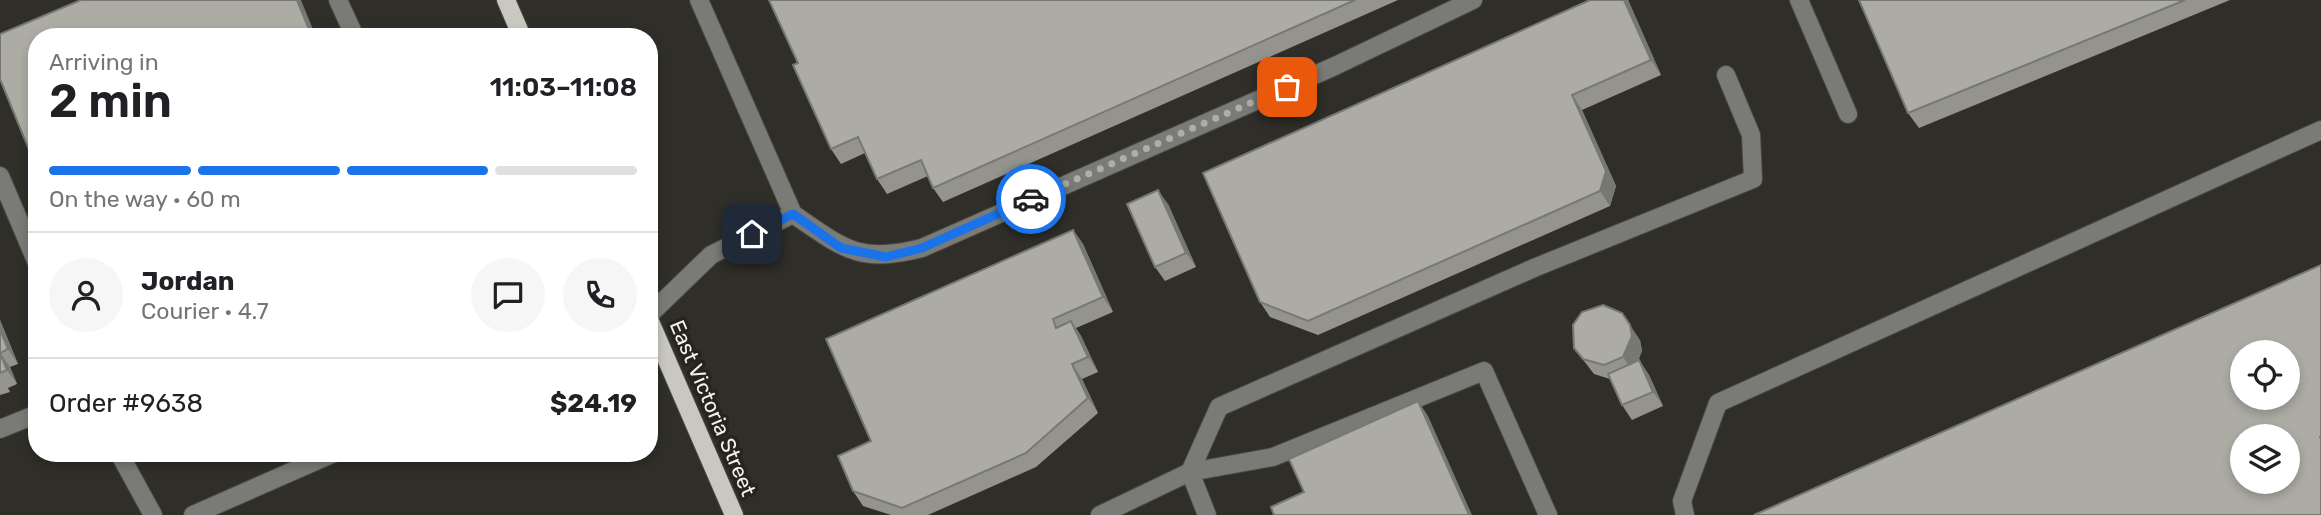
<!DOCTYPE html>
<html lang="en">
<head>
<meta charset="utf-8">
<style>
	body { margin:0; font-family:Rubik,sans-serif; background:#f6f6f6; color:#202124; height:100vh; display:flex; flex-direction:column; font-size:26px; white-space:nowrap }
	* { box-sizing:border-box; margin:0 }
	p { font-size:23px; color:#757577 }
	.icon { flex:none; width:38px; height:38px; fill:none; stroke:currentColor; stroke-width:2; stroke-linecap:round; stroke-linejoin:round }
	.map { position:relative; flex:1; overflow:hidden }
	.drawer { position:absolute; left:28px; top:28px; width:630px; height:434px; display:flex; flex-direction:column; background:#fff; border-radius:28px; box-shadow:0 4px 10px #0003 }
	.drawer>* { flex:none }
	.fabs { position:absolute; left:2230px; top:340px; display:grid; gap:14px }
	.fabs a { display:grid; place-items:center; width:70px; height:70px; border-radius:50%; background:#fff; box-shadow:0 4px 10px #0003; font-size:35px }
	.pin { position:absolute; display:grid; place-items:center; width:60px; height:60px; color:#fff; margin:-30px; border-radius:14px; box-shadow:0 4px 10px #0006 }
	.courier { position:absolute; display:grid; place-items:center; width:70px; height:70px; margin:-35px; border:5px solid #1a73e8; border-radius:50%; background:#fff; color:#222; box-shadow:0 2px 9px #0007 }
	.summary em { font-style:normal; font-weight:600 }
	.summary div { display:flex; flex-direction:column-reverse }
	.summary { display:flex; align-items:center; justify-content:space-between; height:119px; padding:0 21px }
	h1 { font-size:46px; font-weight:600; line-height:52px }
	.bar { display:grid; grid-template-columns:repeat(4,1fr); gap:10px 7px; align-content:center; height:84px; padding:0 21px }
	.bar i { height:9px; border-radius:5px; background:#e0e0e0 }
	.bar .on { background:#1a73e8 }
	.bar p { grid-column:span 4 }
	.line { display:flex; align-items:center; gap:18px; padding:0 21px; border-top:2px solid #e0e0e0 }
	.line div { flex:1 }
	.round { display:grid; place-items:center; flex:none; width:74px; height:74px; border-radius:37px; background:#f6f6f6 }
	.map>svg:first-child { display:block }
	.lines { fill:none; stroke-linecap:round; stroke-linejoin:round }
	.minor-casing { stroke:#4a4944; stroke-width:20 }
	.major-casing { stroke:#4a4944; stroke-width:20 }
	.minor { stroke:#7a7a77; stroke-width:18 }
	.major { stroke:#c8c7c0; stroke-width:18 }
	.wall { fill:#94938d }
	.shaded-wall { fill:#787873 }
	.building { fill:#acaba4; stroke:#787873; stroke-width:2; fill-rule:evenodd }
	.done { stroke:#aeada9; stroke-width:7; stroke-dasharray:0 12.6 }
	.route { stroke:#1a73e8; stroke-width:9 }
	.labels { text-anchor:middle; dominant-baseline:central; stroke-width:7; stroke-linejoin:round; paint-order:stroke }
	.street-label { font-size:21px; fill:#f3f2ee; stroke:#25241e }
</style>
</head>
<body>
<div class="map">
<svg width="2321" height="515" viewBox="0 0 2321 515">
	<rect width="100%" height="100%" fill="#2f2e28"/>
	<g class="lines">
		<!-- minor casing -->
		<g class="minor-casing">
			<path id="minor" d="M338 0 355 37
				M1799 0 1848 114
				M0 176 37 263
				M793 214C844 249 859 264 922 248L1335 66 1473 0
				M649 315 711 255 793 214 699 0
				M0 429 37 414
				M119 453 153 515
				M193 515 334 453
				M1100 515 1190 472 1273 457 1484 371 1548 515
				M1207 515 1190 472 1219 407 1534 268 1753 179 1751 135 1726 75
				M1685 515 1682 501 1718 403 2321 130"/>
		</g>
		<!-- major casing -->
		<g class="major-casing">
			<path id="major" d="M506 0 522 37
				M649 319 734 515"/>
		</g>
		<!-- minor -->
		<use href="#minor" class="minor"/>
		<!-- major -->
		<use href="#major" class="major"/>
	</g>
	<!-- wall -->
	<path class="wall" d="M769 0H1398L943 202 933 188 928 176 887 194 877 179 865 153 841 164 831 149 798 63Z
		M1590 0H1628L1661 75 1582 110 1616 186 1610 206 1318 335 1270 317 1260 302Z
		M1859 0H2230L1919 128 1908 113Z
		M1168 204 1196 267 1165 281 1155 267Z
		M1073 230 1083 244 1113 312 1076 328 1081 336 1098 372 1082 379 1098 413 1036 467 928 515H891L863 506 853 491 871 441Z
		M0 320 18 364 10 367 17 384 8 388 10 392 0 395Z
		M1640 340 1642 351 1638 361 1639 360 1649 375 1663 406 1632 420 1622 405 1610 379 1594 374 1574 348Z"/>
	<!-- shaded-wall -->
	<path class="shaded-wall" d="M297 0H301L316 37H312Z
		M1624 0H1628L1629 2 1661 75 1651 60Z
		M1572 95 1582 110 1616 186 1610 206 1600 191Z
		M1158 190 1168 204 1196 267 1186 253Z
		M1073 230 1083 244 1113 312 1103 297Z
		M1622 313 1640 340 1642 351 1633 371 1623 357Z
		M0 320 18 364 8 349 0 330Z
		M1071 321 1081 336 1098 372 1088 357Z
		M0 353 10 367 17 384 7 370Z
		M1639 360 1649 375 1663 406 1653 392Z
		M1072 364 1082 379 1098 413 1088 398Z
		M1418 401 1428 416 1472 515H1469Z"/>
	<!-- building -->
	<path class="building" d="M81 0H297L312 37H37V169L0 79V34Z
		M769 0H1355L933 188 921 160 877 179 858 137 831 149 793 65 798 63Z
		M1590 0H1624L1651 60 1572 95 1606 171 1600 191 1308 321 1260 302 1203 173Z
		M1859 0H2185L1908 113Z
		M1158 190 1186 253 1155 267 1127 204Z
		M1073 230 1103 297 1053 319 1056 328 1071 321 1088 357 1072 364 1088 398 1026 453 902 508 853 491 838 456 871 441 826 339Z
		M2321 265V436L2320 437 2321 439V515H1754ZM2242 352H2287V397H2242ZM2242 436H2287V481H2242Z
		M1603 305 1622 313 1630 325 1632 336 1623 357 1604 365 1583 359 1574 348 1573 325 1582 312Z
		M0 330 8 349 0 353Z
		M0 353 7 370 0 373Z
		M1639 360 1653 392 1622 405 1608 374Z
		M1418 401 1469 515H1274L1271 507 1304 492 1289 459Z"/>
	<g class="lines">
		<!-- done -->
		<path class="done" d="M1031 199 1287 87"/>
		<!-- route -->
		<path class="route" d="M752 234 793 214 841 248 886 257 922 248 1031 199"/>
	</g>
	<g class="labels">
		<!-- street labels -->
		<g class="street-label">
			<text transform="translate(713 408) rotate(67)">East Victoria Street</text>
		</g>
	</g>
</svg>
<div class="fabs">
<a><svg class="icon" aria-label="locate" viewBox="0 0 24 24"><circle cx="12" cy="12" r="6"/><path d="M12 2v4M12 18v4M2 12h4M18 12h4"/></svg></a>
<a><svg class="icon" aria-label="layers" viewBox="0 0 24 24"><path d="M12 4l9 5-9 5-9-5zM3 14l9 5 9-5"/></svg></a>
</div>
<div class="pin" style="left:1287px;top:87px;background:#ea580c"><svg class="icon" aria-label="bag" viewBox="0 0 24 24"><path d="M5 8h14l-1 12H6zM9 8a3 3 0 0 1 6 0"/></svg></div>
<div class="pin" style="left:752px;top:234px;background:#1f2937"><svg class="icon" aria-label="home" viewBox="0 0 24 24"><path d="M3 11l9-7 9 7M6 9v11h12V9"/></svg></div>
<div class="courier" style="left:1031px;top:199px"><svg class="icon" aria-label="car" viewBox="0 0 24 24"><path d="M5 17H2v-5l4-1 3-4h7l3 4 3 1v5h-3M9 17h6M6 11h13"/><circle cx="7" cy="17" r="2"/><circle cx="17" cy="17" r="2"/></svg></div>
<section class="drawer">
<div class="summary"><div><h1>2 min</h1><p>Arriving in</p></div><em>11:03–11:08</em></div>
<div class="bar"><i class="on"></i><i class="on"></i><i class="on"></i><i></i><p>On the way · 60 m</p></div>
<div class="line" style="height:126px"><a class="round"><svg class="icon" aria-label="person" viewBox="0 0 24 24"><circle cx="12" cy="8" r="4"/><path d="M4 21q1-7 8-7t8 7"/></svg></a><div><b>Jordan</b><p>Courier · 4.7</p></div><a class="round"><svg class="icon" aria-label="chat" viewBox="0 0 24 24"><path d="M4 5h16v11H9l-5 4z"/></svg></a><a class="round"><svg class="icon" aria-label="phone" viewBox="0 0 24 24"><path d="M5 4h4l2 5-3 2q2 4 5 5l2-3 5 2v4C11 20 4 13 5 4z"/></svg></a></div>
<div class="line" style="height:91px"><div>Order #9638</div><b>$24.19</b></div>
</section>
</div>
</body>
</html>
